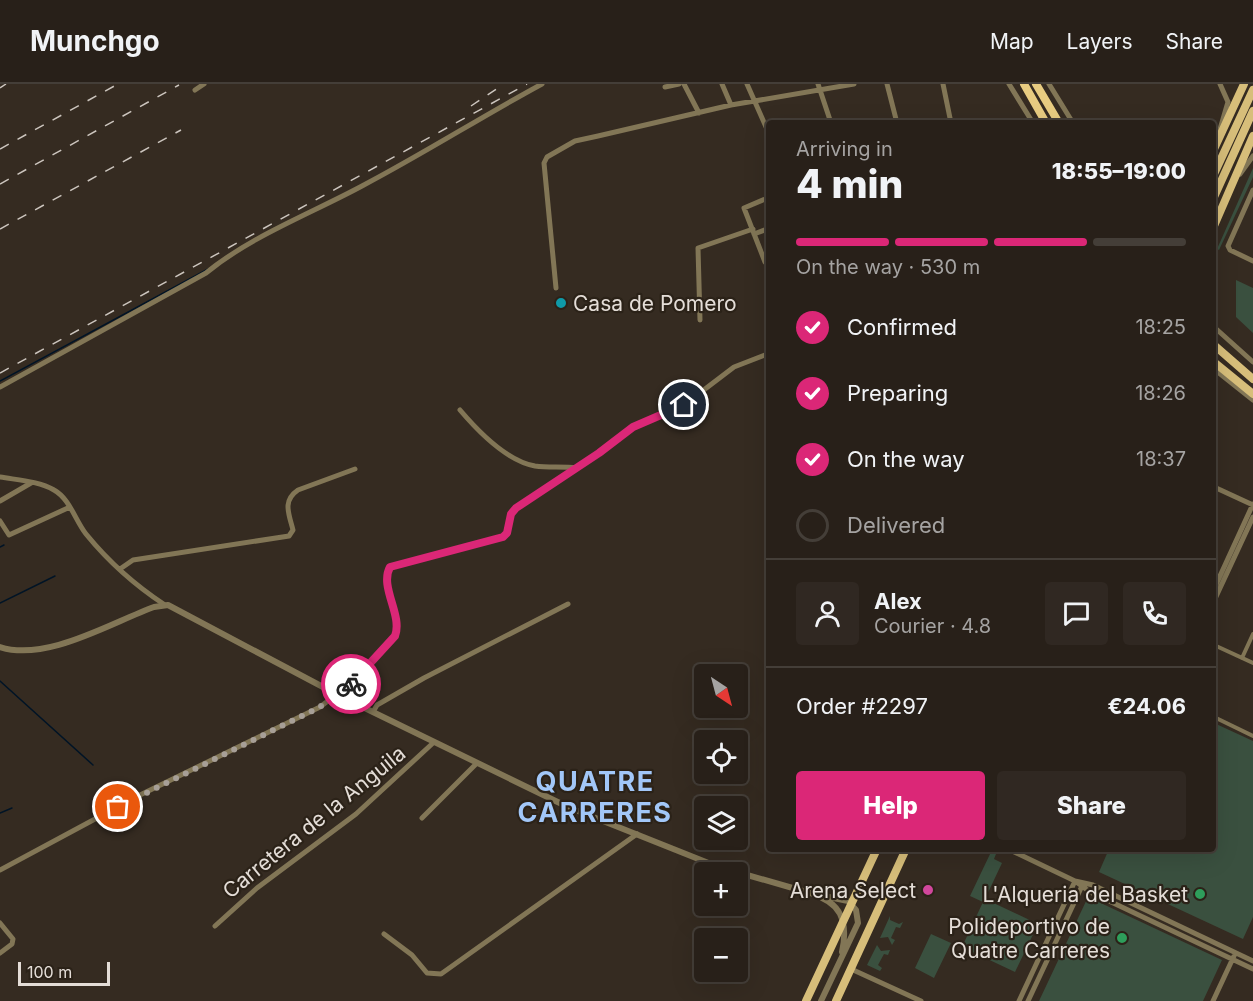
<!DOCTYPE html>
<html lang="en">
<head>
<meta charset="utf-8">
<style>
	body { margin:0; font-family:Inter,sans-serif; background:#302822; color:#f1f3f6; height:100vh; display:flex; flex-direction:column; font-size:22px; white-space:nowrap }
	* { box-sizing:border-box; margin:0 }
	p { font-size:20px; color:#a5a3a2 }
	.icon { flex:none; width:33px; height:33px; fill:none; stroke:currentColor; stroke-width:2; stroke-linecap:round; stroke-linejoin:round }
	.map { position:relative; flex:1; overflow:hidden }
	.drawer { position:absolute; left:766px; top:36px; width:450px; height:732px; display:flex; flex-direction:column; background:#282019; border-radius:6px; box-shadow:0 6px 24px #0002,0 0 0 2px #443e38 }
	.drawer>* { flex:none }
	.needle { width:39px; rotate:144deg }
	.buttons { position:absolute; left:694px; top:580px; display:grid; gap:12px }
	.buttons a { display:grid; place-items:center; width:54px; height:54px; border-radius:6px; background:#282019; box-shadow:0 6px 24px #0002,0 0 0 2px #443e38; font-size:30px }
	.scale { position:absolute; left:18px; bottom:15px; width:92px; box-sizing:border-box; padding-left:6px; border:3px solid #e4ddd7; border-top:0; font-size:16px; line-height:21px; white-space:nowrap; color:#e4ddd7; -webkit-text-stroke:4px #2b2218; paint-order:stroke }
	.pin { position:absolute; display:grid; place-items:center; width:51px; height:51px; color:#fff; margin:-26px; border:3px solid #fff; border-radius:50%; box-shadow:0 2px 6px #0007 }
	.courier { position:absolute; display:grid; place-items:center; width:60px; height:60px; margin:-30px; border:4px solid #db2777; border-radius:50%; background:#fff; color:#222; box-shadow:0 2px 8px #0007 }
	.overview em { font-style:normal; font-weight:800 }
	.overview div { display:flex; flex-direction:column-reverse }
	.overview { display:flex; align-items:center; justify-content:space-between; height:102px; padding:0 30px }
	h1 { font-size:39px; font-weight:800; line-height:45px }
	.bar { display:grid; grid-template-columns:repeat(4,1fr); gap:9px 6px; align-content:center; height:72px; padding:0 30px }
	.bar i { height:8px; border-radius:4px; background:#443e38 }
	.bar .current { background:#db2777 }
	.bar p { grid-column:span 4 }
	.line { display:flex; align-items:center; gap:15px; padding:0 30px; border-top:2px solid #443e38 }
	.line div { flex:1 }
	.round { display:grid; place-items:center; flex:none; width:63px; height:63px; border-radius:6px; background:#302822 }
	ol { padding:0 30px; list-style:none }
	li { display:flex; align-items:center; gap:18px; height:66px }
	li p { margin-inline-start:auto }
	li .icon { padding:6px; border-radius:50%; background:#db2777; color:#fff; stroke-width:4 }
	li:last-child { color:#a5a3a2 }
	li i { width:33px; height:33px; border:3px solid #443e38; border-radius:50% }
	.cta { display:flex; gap:12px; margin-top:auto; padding:12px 30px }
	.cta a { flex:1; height:69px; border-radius:6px; background:#db2777; color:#fff; font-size:24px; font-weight:800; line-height:69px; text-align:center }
	.cta a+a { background:#302822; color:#f1f3f6 }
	header { display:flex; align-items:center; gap:36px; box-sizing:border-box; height:84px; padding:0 30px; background:#282019; border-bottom:2px solid #443e38 }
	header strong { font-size:28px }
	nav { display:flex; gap:33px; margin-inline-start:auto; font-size:21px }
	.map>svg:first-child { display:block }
	.green { fill:#3a503f }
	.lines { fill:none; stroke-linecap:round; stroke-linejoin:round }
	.stream { stroke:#001426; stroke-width:1.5 }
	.pedestrian { stroke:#827656; stroke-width:4 }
	.minor { stroke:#827656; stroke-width:5 }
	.tertiary { stroke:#827656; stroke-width:6 }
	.primary { stroke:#d7be7a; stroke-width:8 }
	.trunk { stroke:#e8cc81; stroke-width:8 }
	.rail { stroke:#ccc5be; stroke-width:1.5; stroke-dasharray:10 10; stroke-linecap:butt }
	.done { stroke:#a79f97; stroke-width:6; stroke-dasharray:0 10.8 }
	.route { stroke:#db2777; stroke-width:8 }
	.culture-dot { fill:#0f9aa8; stroke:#2b2218; stroke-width:2 }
	.hotel-dot { fill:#d1479c; stroke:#2b2218; stroke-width:2 }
	.leisure-dot { fill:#2e9e5b; stroke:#2b2218; stroke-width:2 }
	.labels { text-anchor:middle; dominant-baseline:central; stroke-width:4.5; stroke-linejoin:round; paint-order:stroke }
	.poi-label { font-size:21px; fill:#e4ddd7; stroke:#2b2218; text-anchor:end }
	.street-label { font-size:21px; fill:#e4ddd7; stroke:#2b2218 }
	.district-label { font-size:27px; font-weight:bold; letter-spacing:1.5px; fill:#a2c7f8; stroke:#2b2218 }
</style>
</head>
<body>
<header>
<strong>Munchgo</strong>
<nav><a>Map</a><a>Layers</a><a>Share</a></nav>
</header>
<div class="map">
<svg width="1253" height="917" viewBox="0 0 1253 917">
	<rect width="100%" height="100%" fill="#352b21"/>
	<!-- green -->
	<path class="green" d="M1253 84V93L1219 166 1217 165Z
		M1236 196 1253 204V249L1236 233Z
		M1214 639 1253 657V833L1243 855 1099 788 1109 765H1214Z
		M991 768 996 770 994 775 1002 779 985 815 1038 840 1015 888 962 863 983 818 970 812Z
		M1088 813 1222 876 1203 917H1039Z
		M890 832V836L899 840 903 838 900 844 896 843 891 854 895 856 892 861 888 853 880 854Z
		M931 850 951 859 934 894 915 884Z
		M877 861 881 867 890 866 888 871 884 870 878 881 882 884 880 887 867 881Z"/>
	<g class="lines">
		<!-- stream -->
		<path class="stream" d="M0 297 208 185
			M0 463 4 461
			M0 519 55 492
			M0 597 93 681
			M0 729 12 724"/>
		<!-- pedestrian -->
		<path class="pedestrian" d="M1214 561 1253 579
			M1242 574 1253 550
			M1214 633 1253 652"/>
		<!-- minor -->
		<path class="minor" d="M684 0 699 29
			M722 0 731 21
			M747 0 770 52
			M818 0 831 39
			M887 0 897 39
			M943 0 951 39
			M1009 0 1033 39
			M1049 0 1073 39
			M665 3 679 0
			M195 6 204 0
			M1218 52 1228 18 1220 0
			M1240 90 1253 72
			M1253 106 1228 162 1230 166 1253 177
			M770 113 744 124 765 178 770 177
			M754 150 770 144
			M556 204 544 79 547 73 575 57 598 52 731 21 854 0
			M700 236 698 164 753 145
			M1214 243 1253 278
			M1214 285 1253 316
			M0 303 206 189C251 152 310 130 362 102 423 70 481 33 542 0
			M460 326C477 346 507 377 535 382 549 384 563 382 577 384
			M0 393C17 396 39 397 54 406 70 415 75 436 86 450 108 477 136 502 165 521
			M1214 403 1253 421
			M0 417 31 399
			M0 437 9 451 70 423
			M120 485 133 476 289 452 293 446C289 430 282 417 298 406L355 385
			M1214 505 1253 420
			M1214 517 1253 433
			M340 612 395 552C403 531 379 503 390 483L503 453C512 445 507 433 516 424L599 369 633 343 684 321 734 283 770 269
			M373 628 377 621 424 594 568 520
			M422 734 476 680
			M1008 765 1075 797 1090 808 1253 885
			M0 786 136 713 320 623 337 610
			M1075 797 1093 801 1253 877
			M0 839 13 855 12 860 0 869
			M215 842 257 804 356 730 433 659
			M384 850 412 871 427 889 441 890 637 750
			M851 885 921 917
			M1019 917 1075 797
			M1028 917 1082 802
			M1213 917 1234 872"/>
		<!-- tertiary -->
		<path class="tertiary" d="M0 563C47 578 110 539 154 523L168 521 340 612 568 723 716 782 810 809 848 817 856 826 858 839 821 917
			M822 814C845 824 847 845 842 868"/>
		<!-- primary -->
		<path class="primary" d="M1214 65 1244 0
			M1214 90 1253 6
			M1214 113 1253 27
			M1214 142 1253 52
			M1214 261 1253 295
			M1214 278 1253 310
			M806 917 877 765
			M836 917 906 765"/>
		<!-- trunk -->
		<path class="trunk" d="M1024 0 1046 39
			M1036 0 1059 39"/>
		<!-- rail -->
		<path class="rail" d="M0 4 6 0
			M471 22 504 0
			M0 65 118 0
			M0 100 179 1
			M0 145 181 46
			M0 289 527 0"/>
	</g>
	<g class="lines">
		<!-- done -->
		<path class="done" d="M118 723 320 623 336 610 340 612 351 600"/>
		<!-- route -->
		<path class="route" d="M351 600 395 552C403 531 379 503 390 483L503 453 507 449 511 430 516 424 599 369 633 343 684 321"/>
	</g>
	<!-- markers -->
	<circle class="culture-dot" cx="561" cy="219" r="6"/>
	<circle class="hotel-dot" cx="928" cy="806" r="6"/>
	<g class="leisure-dot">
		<circle cx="1200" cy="810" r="6"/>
		<circle cx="1122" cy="854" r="6"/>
	</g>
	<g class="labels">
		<!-- poi labels -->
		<g class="poi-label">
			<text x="573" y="219" text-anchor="start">Casa de Pomero</text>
			<text x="916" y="806">Arena Select</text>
			<text x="1188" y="810">L'Alqueria del Basket</text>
			<text x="1110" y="842">Polideportivo de<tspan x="1110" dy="24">Quatre Carreres</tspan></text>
		</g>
		<!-- street labels -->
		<g class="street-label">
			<text transform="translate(314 738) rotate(-39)">Carretera de la Anguila</text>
		</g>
		<!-- district labels -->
		<g class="district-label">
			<text x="595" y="697">QUATRE<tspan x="595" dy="31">CARRERES</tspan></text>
		</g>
	</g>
</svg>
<div class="buttons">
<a><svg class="needle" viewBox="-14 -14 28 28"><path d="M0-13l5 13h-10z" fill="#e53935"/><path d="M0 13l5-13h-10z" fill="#a5a3a2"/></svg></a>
<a><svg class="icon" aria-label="locate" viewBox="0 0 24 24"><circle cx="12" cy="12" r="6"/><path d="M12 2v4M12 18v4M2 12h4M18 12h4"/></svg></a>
<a><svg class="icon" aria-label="layers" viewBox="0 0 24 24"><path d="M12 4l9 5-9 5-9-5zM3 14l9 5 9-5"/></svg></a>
<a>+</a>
<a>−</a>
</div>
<div class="scale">100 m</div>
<div class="pin" style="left:118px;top:723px;background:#ea580c"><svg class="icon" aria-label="bag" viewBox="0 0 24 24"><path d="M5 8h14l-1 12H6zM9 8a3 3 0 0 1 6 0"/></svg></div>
<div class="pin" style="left:684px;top:321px;background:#1f2937"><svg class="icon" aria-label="home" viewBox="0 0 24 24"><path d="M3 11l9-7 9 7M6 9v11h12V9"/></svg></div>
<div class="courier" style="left:351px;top:600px"><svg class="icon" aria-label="bike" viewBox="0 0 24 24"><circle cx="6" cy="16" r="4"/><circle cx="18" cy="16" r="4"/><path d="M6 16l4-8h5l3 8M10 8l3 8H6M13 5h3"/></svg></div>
<section class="drawer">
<div class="overview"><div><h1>4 min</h1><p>Arriving in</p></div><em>18:55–19:00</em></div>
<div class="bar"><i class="current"></i><i class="current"></i><i class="current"></i><i></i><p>On the way · 530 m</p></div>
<ol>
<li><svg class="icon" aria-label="check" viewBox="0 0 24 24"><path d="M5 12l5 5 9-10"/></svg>Confirmed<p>18:25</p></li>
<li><svg class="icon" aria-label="check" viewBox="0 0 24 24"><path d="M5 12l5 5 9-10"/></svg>Preparing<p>18:26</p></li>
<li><svg class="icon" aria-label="check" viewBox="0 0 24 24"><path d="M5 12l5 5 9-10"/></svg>On the way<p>18:37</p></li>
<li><i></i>Delivered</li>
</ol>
<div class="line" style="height:108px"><a class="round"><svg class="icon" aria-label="person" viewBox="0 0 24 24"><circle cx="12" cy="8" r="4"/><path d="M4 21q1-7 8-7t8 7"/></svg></a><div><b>Alex</b><p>Courier · 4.8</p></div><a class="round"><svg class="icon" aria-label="chat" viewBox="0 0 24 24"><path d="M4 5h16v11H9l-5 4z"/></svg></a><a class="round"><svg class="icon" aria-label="phone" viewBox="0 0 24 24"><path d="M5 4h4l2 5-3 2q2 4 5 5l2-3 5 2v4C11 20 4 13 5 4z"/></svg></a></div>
<div class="line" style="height:78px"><div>Order #2297</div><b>€24.06</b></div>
<div class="cta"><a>Help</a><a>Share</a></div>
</section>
</div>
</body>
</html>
